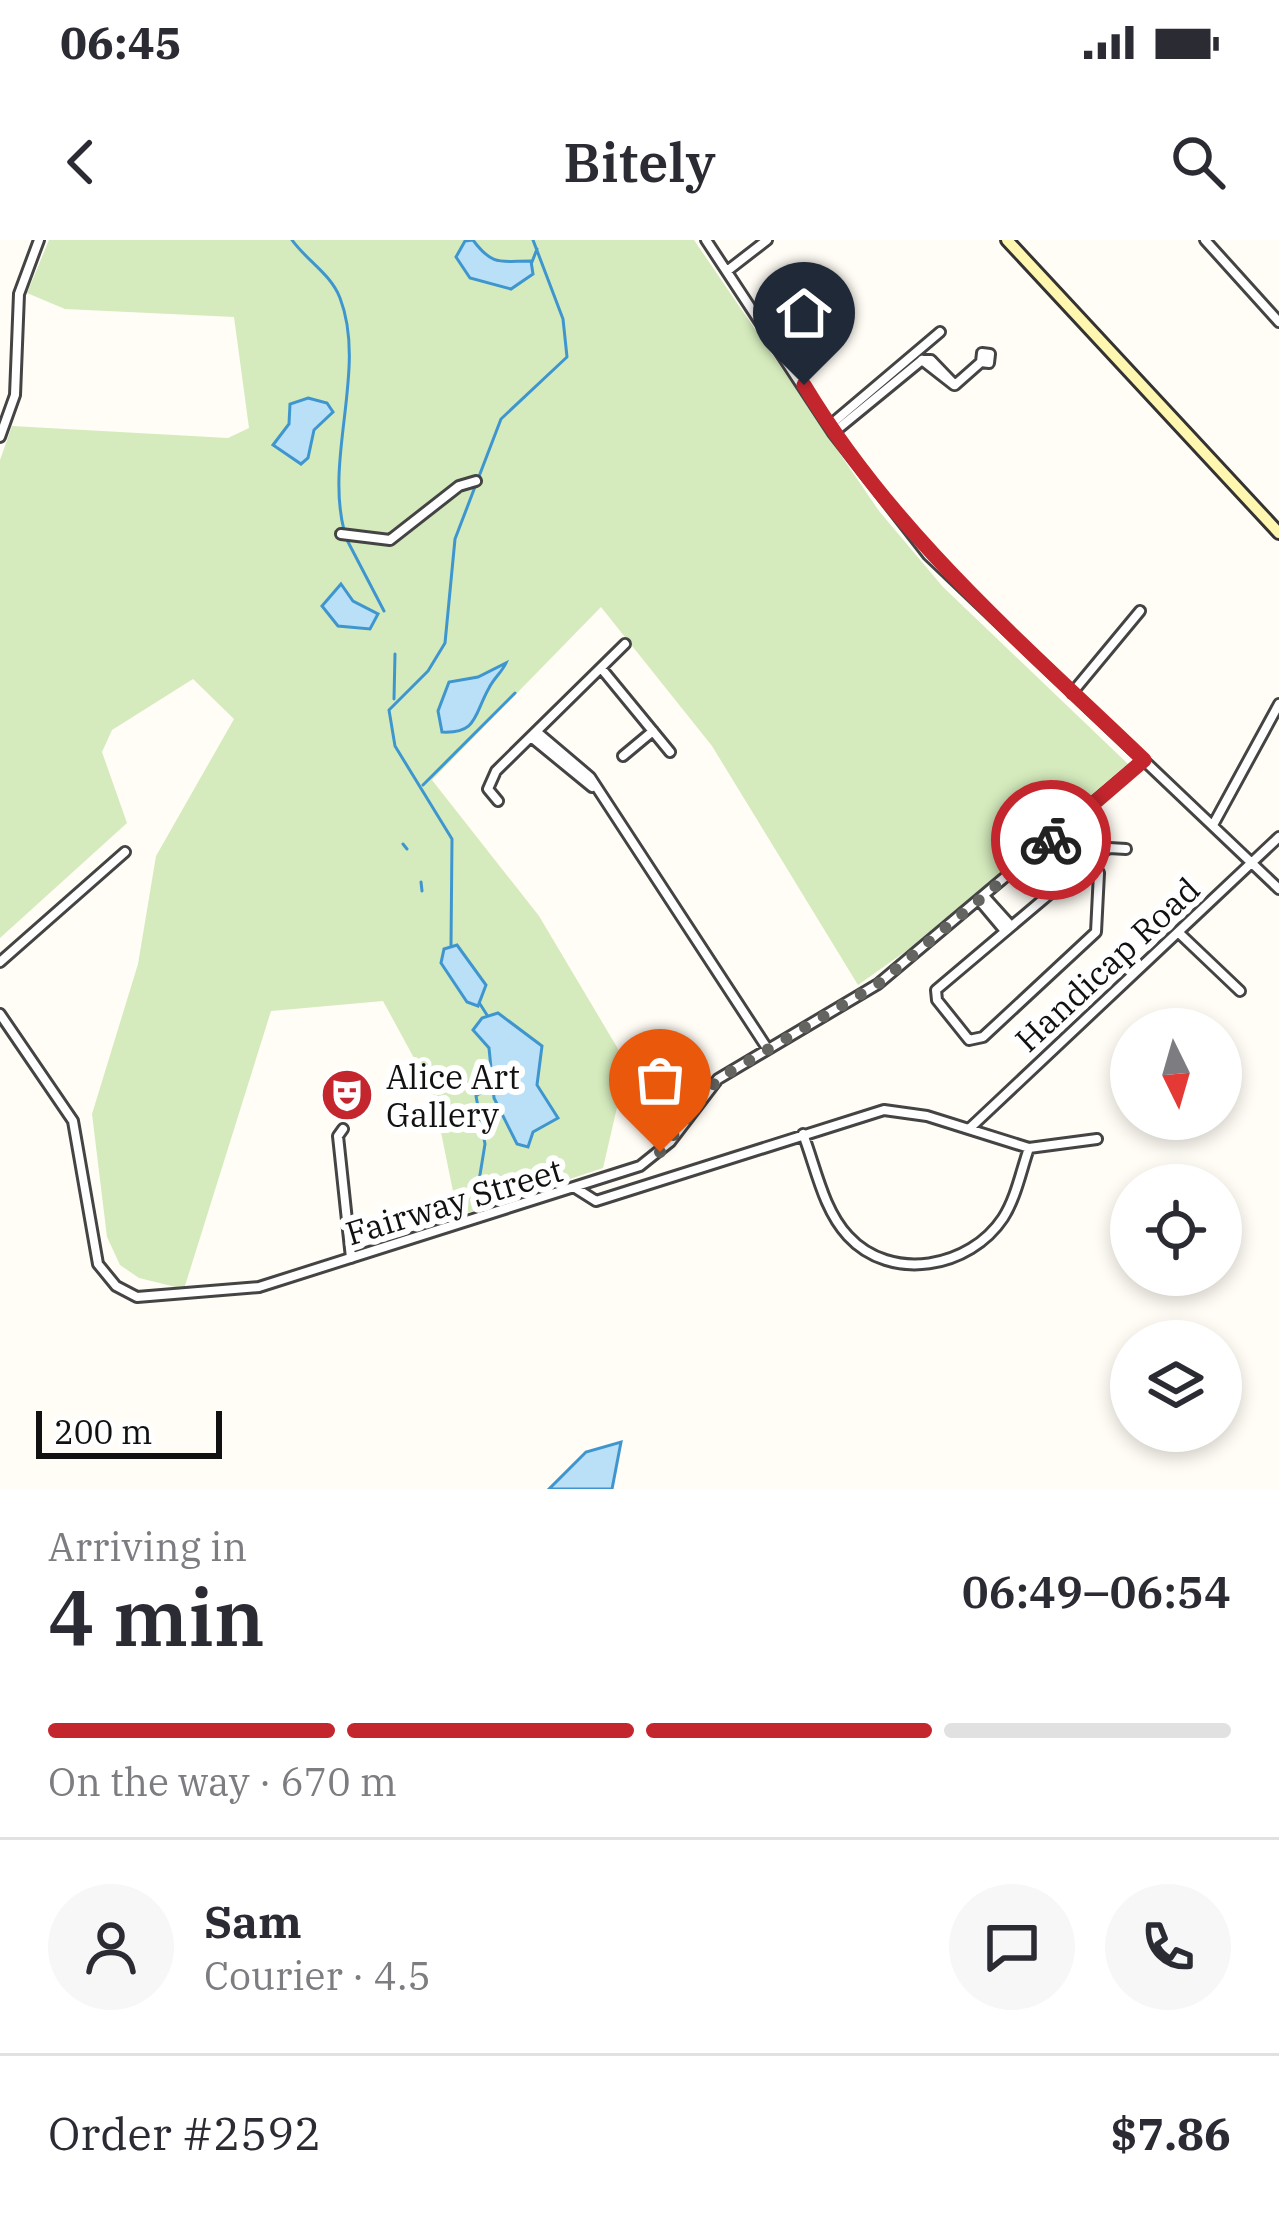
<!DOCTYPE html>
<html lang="en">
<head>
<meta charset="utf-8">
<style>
	body { margin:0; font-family:"IBM Plex Serif",serif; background:#f7f7f7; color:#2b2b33; height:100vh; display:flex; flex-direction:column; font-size:45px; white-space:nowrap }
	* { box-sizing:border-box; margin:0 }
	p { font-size:39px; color:#7c7c81 }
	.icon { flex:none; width:66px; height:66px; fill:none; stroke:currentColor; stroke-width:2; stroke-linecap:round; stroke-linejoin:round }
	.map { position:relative; height:1249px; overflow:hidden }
	.side { display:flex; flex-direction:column; background:#fff; flex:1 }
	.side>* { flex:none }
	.needle { width:78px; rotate:175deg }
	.controls { position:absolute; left:1110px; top:768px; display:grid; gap:24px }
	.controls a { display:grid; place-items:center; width:132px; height:132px; border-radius:50%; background:#fff; box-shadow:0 6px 18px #0003; font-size:60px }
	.scale { position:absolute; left:36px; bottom:30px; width:186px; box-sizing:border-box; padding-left:12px; border:6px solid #111; border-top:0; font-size:33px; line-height:42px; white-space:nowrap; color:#111; -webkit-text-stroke:9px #fff; paint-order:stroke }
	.pin { position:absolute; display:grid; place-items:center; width:102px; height:102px; color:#fff; margin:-123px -51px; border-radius:50% 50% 50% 0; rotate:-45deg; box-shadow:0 0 12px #0007 }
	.pin .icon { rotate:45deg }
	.courier { position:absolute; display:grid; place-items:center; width:120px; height:120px; margin:-60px; border:9px solid #c4262e; border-radius:50%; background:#fff; color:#222; box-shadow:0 3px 15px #0007 }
	.summary em { font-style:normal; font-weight:600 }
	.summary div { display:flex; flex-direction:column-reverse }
	.summary { display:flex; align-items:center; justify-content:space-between; height:204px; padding:0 48px }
	h1 { font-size:78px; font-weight:600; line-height:90px }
	.bar { display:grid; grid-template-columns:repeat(4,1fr); gap:18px 12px; align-content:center; height:144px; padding:0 48px }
	.bar i { height:15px; border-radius:9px; background:#e1e1e2 }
	.bar .active { background:#c4262e }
	.bar p { grid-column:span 4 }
	.line { display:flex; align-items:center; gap:30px; padding:0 48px; border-top:3px solid #e1e1e2 }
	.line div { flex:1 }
	.round { display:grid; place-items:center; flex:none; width:126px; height:126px; border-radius:63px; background:#f7f7f7 }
	.status { display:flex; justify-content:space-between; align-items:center; height:84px; padding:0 60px; background:#fff; direction:ltr }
	.status svg { height:33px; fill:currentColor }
	header { display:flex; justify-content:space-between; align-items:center; height:156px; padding:0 48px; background:#fff; font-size:54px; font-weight:600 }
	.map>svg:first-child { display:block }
	.green { fill:#d5ebbd }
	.water { fill:#b9e0f7; stroke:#3f96cf; stroke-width:3 }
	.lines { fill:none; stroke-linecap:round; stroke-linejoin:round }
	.stream { stroke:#3f96cf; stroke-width:3 }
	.street-casing { stroke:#444; stroke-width:14 }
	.secondary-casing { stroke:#333; stroke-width:16 }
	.street { stroke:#fff; stroke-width:8 }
	.secondary { stroke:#fff6b0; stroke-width:10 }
	.done { stroke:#646461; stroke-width:12; stroke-dasharray:0 21.6 }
	.route { stroke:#c4262e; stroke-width:15 }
	.labels { text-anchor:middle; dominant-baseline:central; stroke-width:12; stroke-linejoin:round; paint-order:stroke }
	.street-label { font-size:33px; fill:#111; stroke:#fff }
	.poi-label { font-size:33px; fill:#111; stroke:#fff; text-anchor:start }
</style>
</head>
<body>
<div class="status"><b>06:45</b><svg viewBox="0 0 49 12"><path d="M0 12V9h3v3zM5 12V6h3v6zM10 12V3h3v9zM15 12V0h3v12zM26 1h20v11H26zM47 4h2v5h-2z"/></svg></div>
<header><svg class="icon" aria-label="back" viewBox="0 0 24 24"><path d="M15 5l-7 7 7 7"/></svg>Bitely<svg class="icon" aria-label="search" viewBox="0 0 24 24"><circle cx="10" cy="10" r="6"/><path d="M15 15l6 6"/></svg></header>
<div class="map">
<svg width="1279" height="1249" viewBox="0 0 1279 1249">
	<rect width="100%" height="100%" fill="#fffdf5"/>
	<!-- green -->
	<path class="green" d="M49 0H694L879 271 943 347 1128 524 913 706 858 745 712 506 601 367 432 540 539 676 627 824 603 928 458 976 433 853 383 761 271 771 184 1049 139 1038 120 1025 107 997 92 874 138 724 156 616 234 479 193 439 112 490 102 512 127 583 0 698V220L12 186 228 198 249 188 234 77 65 69 27 53Z"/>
	<!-- water -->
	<path class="water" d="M473 0C493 27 501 21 531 21L533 34 511 49 470 38 456 17 465 1Z
		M308 158 327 163 333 172 314 190 308 218 301 224 273 205 289 184 290 164Z
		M341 344 353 361 378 374 370 389 338 386 322 366Z
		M506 423C502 432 494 438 489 448 474 474 478 494 442 492L438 471 449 442 478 437Z
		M457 705 486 745 478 766 467 762 441 723 444 709Z
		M498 773 542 806 537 845 558 878 533 892 528 907 517 904 494 858 489 808 473 790 482 778Z
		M621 1202 612 1249H549L586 1212Z"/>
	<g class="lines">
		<!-- stream -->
		<path class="stream" d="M292 0C306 20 331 34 340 58 367 128 325 216 344 290
			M532 22 537 9
			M347 300 384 371
			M394 459 395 414
			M423 545 515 453
			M403 604 407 609
			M421 642 422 651
			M451 705 452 599 395 506 389 470 428 431 445 403 455 299 501 179 567 117 563 79 533 0
			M480 764 487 775
			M478 947 485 904 476 856 491 844"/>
		<!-- street casing -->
		<g class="street-casing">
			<path id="street" d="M706 0 833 193 928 315 1279 649
				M1205 0 1279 82
				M727 31 767 0
				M982 113 990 114 989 123 981 122Z
				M922 120H931L955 145
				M922 120 954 145
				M955 145 981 122
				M829 186 940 92
				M833 193 922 120
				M0 197 15 155 19 54 39 0
				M341 294 390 300 459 246 476 241
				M601 428 670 512
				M1072 453 1140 371
				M537 492 590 537 767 808
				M531 497 592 547
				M623 516 653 491
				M498 561 488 549 496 531 625 404
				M1213 585 1279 464
				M1091 619 1099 633 1096 692 983 797 969 800 937 760 936 750Z
				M1091 619 1109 608 1126 609
				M984 656 1011 686
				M979 660 1005 691
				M1178 692 1240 751
				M0 722 125 612
				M0 774 73 881 98 1024 116 1046 137 1057 259 1047 640 926 670 902 718 839 878 744 1144 520
				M970 888 1279 597
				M343 889 338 896 351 1018
				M803 894C816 928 823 969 848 996 891 1043 970 1028 1003 978 1016 958 1021 931 1029 908
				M577 949 596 961 884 870 927 876 1029 908 1097 899"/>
		</g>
		<!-- secondary casing -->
		<g class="secondary-casing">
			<path id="secondary" d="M1007 0 1279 293"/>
		</g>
		<!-- street -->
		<use href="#street" class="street"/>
		<!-- secondary -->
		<use href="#secondary" class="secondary"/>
	</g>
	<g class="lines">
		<!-- done -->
		<path class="done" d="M660 912 718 839 878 744 1051 600"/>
		<!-- route -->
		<path class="route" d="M804 145C893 293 1020 401 1144 520L1051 600"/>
	</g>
	<!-- icons -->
	<defs>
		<g id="theatre-disc" transform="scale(2.7)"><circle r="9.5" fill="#c4262e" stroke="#fff"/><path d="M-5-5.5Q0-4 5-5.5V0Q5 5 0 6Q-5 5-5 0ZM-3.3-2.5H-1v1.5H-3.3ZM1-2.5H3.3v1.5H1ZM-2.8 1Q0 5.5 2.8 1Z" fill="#fff"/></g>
	</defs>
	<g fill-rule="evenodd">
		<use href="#theatre-disc" x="347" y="855"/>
	</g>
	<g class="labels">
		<!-- street labels -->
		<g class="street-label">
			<text transform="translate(1107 724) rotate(-43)">Handicap Road</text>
			<text transform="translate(454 961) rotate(-17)">Fairway Street</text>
		</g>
		<!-- poi labels -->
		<g class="poi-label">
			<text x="386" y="836">Alice Art<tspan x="386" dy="38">Gallery</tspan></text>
		</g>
	</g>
</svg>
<div class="controls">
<a><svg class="needle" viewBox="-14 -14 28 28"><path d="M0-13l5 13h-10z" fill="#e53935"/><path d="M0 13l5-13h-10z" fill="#7c7c81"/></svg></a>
<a><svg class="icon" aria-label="locate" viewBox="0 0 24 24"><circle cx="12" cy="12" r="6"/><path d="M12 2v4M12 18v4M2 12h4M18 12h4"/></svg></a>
<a><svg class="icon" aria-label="layers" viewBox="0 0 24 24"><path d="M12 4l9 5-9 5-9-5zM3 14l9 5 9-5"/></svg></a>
</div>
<div class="scale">200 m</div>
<div class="pin" style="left:660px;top:912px;background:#ea580c"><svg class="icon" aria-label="bag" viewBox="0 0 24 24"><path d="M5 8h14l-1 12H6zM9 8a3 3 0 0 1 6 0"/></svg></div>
<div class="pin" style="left:804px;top:145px;background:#1f2937"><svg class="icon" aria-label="home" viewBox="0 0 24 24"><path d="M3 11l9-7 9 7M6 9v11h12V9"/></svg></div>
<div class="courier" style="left:1051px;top:600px"><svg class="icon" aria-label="bike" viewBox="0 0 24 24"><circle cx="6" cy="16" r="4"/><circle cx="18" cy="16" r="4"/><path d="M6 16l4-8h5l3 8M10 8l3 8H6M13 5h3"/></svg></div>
</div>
<section class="side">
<div class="summary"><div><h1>4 min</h1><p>Arriving in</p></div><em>06:49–06:54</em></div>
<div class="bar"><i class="active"></i><i class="active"></i><i class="active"></i><i></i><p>On the way · 670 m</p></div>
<div class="line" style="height:216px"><a class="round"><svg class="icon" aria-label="person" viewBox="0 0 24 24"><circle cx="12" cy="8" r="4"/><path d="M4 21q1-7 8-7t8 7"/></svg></a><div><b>Sam</b><p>Courier · 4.5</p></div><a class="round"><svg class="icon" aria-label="chat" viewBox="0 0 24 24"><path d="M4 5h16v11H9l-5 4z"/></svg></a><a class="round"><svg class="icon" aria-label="phone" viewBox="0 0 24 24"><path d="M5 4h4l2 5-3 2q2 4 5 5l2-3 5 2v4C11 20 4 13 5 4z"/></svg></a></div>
<div class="line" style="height:156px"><div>Order #2592</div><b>$7.86</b></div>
</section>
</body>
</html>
